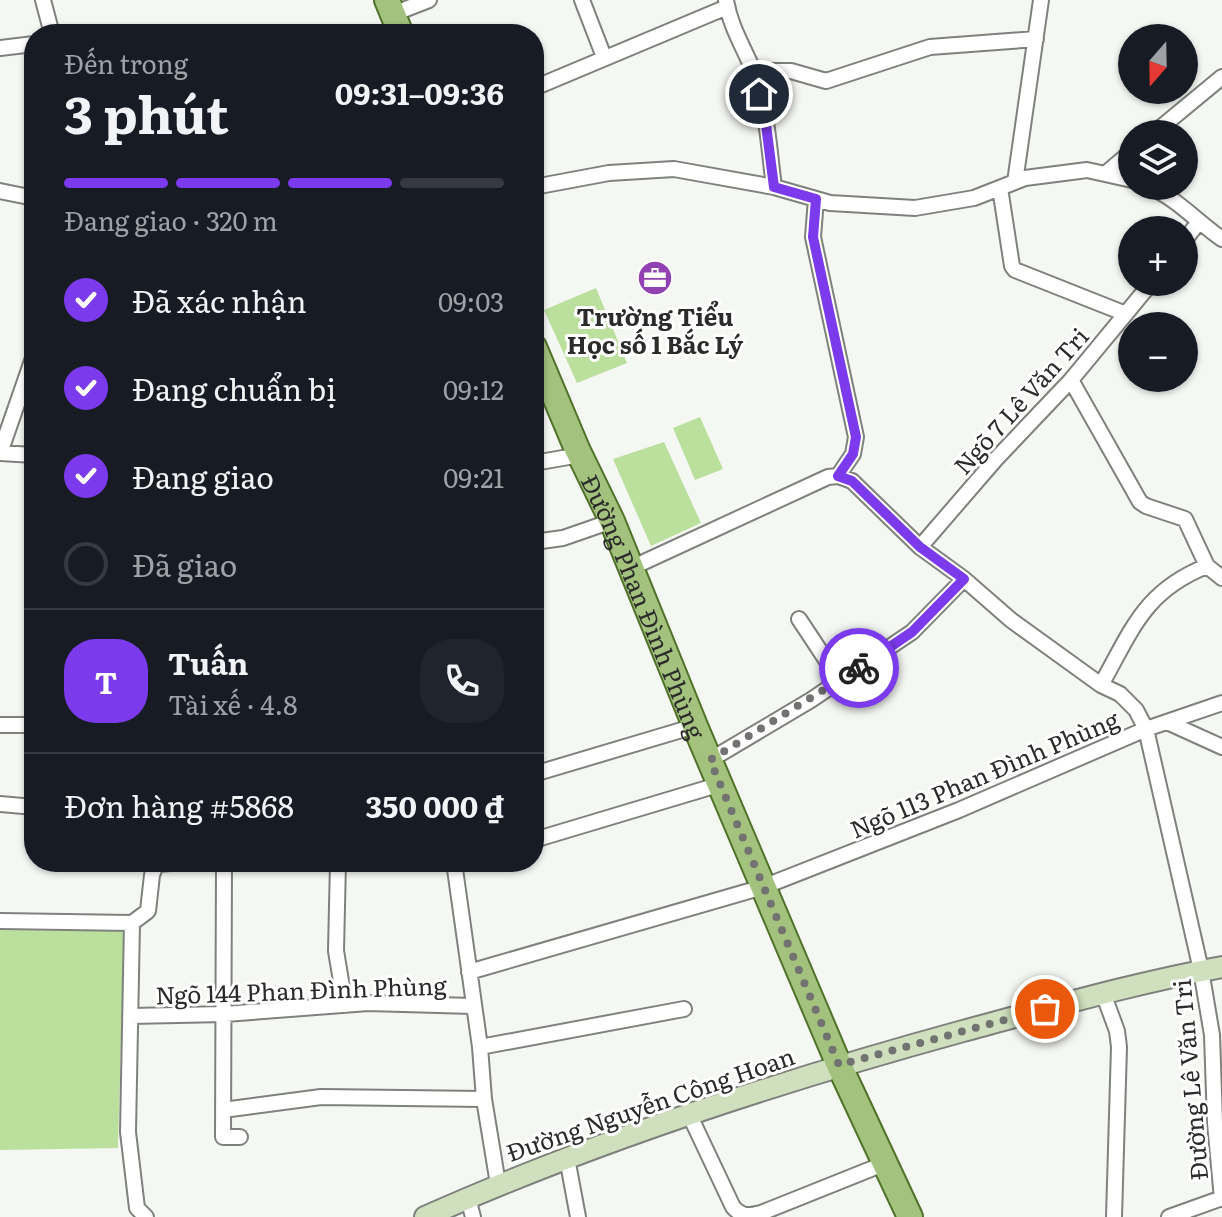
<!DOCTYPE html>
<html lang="vi">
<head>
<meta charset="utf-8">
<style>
	body { margin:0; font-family:Literata,serif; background:#20242c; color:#f1f3f6; height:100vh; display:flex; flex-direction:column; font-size:30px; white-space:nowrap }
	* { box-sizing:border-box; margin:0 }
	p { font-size:26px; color:#9ea1a6 }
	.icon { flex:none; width:44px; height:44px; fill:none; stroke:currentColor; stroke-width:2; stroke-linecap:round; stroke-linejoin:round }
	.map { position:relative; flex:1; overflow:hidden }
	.panel { position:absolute; left:24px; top:24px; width:520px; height:848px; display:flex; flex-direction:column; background:#171b24; border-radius:32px; box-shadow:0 2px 6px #0004 }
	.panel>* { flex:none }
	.needle { width:52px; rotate:200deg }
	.buttons { position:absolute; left:1118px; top:24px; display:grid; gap:16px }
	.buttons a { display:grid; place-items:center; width:80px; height:80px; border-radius:50%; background:#171b24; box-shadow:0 2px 6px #0004; font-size:40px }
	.pin { position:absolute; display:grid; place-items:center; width:68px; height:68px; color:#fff; margin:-34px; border:4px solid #fff; border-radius:50%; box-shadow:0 2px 8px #0007 }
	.courier { position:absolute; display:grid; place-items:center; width:80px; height:80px; margin:-40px; border:6px solid #7c3aed; border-radius:50%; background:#fff; color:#222; box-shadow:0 2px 10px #0007 }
	.head em { font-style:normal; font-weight:700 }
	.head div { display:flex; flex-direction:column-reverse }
	.head { display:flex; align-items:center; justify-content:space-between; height:136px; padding:0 40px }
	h1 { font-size:52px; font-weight:700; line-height:60px }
	.bar { display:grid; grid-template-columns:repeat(4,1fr); gap:12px 8px; align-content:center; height:96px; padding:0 40px }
	.bar i { height:10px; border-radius:6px; background:#363941 }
	.bar .active { background:#7c3aed }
	.bar p { grid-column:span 4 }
	.line { display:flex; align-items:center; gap:20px; padding:0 40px; border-top:2px solid #363941 }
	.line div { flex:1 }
	.round { display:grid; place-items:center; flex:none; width:84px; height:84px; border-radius:32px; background:#20242c }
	ol { padding:0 40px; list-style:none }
	li { display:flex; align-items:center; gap:24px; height:88px }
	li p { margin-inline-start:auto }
	li .icon { padding:8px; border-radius:50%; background:#7c3aed; color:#fff; stroke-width:4 }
	li:last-child { color:#9ea1a6 }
	li i { width:44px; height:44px; border:4px solid #363941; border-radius:50% }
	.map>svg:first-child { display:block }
	.green { fill:#bbe09e }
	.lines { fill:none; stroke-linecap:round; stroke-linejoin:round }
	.minor-casing { stroke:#7f817d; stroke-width:18 }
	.secondary-casing { stroke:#7f817d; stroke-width:24 }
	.primary-casing { stroke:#507229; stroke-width:28 }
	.minor { stroke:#fff; stroke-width:14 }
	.secondary { stroke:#d0e0be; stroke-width:20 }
	.primary { stroke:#a2c27e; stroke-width:24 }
	.done { stroke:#727270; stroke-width:8; stroke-dasharray:0 14.4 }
	.route { stroke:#7c3aed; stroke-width:10 }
	.labels { text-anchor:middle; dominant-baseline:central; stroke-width:6; stroke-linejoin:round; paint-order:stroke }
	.poi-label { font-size:24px; font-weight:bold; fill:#2b2b2a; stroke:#fff }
	.street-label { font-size:24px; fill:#2b2b2a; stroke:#fff }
</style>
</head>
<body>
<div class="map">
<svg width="1222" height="1217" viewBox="0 0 1222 1217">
	<rect width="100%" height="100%" fill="#f5f7f3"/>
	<!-- green -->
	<path class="green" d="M596 288 627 363 577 383 544 310Z
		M700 417 723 469 695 480 673 428Z
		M664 442 701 523 651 546 613 459Z
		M0 930 124 931 118 1148 0 1150Z"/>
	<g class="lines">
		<!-- minor casing -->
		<g class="minor-casing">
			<path id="minor" d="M43 0 52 34
				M582 0 604 57
				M726 0C730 26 743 46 753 70 767 106 769 149 774 187
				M393 14 429 0
				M0 48 34 44
				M753 71H791L826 81 930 47 1036 39
				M534 88 727 7
				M1153 134 1222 77
				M1105 174 1132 151
				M1015 182 1041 0
				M1147 186C1176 197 1197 222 1222 239
				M534 187 609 173 674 169 774 187 830 203 915 208 974 198 1025 178 1087 170 1132 180
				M1000 188 1012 266 1015 270 1126 314
				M0 191 34 198
				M816 199 813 237 856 437 853 454 838 476
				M1184 241 1198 223
				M1071 380 1140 502 1146 506 1185 519 1207 566 1222 578
				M0 453 34 355
				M0 453 34 455
				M534 463 580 455
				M534 542 563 538 612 521
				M920 547 996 459 1071 380 1152 282
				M631 568 828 477 838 476 852 481 920 547 964 579 1011 620 1101 685 1120 694 1136 710 1146 729 1201 970 1212 1035 1215 1123 1222 1199
				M799 619 840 681
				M1101 685C1132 630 1144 591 1207 566
				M1167 722 1222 747
				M0 725H34
				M710 760 811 700 912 632 964 579
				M534 774 695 726
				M0 804 34 807
				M534 840 721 784
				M224 862 223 1137H240
				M338 862 336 951 345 1005
				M454 862 480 1047 484 1099 498 1184
				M157 864 186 862
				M0 921 132 923 148 911 152 875 157 862
				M132 923 128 1132 137 1208 146 1217
				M469 972 763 887 959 810 1146 729 1222 703
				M1103 993 1117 1031 1119 1047 1114 1217
				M130 1016 225 1014 368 1003 473 1006
				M480 1047 684 1009
				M223 1110 321 1097 484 1099
				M690 1116 733 1207C742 1217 748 1216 761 1213L886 1163
				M567 1158 578 1217
				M468 1198 473 1217
				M1169 1217 1222 1198"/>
		</g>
		<!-- secondary casing -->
		<g class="secondary-casing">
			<path id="secondary" d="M425 1217C597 1140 781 1081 963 1031 1049 1008 1134 983 1222 967"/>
		</g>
		<!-- primary casing -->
		<g class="primary-casing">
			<g id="primary">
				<path d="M387 0 401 34"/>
				<path id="s1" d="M534 347 577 449 612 521 695 726 839 1065 910 1217"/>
			</g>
		</g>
		<!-- minor -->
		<use href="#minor" class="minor"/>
		<!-- secondary -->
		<use href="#secondary" class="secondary"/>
		<!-- primary -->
		<use href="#primary" class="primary"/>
	</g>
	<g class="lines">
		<!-- done -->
		<path class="done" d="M859 668 710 760 839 1065 1045 1009"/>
		<!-- route -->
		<path class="route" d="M759 94 765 117 774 187 816 199 813 237 856 437 853 454 838 476 852 481 920 547 964 579 912 632 859 668"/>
	</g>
	<!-- icons -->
	<defs>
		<g id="office-disc" transform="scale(1.8)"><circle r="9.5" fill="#9141b1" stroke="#fff"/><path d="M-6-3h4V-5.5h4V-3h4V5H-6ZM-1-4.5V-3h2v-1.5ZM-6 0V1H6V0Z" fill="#fff"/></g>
	</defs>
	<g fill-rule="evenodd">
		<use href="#office-disc" x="655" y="278"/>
	</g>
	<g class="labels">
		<!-- poi labels -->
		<g class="poi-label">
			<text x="655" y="315">Trường Tiểu<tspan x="655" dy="28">Học số 1 Bắc Lý</tspan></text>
		</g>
		<!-- street labels -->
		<g class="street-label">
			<text transform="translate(1020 400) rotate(-48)">Ngõ 7 Lê Văn Tri</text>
			<text stroke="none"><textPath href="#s1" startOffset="282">Đường Phan Đình Phùng</textPath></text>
			<text transform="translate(984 773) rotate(-23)">Ngõ 113 Phan Đình Phùng</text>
			<text transform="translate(301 989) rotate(-2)">Ngõ 144 Phan Đình Phùng</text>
			<text transform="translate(1189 1080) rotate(-95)">Đường Lê Văn Tri</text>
			<text transform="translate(650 1103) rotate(-19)">Đường Nguyễn Công Hoan</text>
		</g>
	</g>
</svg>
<div class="buttons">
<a><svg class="needle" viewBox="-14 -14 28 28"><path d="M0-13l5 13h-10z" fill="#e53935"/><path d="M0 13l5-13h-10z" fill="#9ea1a6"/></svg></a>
<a><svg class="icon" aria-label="layers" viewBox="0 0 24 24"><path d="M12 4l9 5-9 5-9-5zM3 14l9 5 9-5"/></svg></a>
<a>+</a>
<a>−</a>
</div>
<div class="pin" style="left:1045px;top:1009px;background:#ea580c"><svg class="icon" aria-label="bag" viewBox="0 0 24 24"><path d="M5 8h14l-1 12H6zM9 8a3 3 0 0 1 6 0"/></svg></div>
<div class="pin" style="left:759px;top:94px;background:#1f2937"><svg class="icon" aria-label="home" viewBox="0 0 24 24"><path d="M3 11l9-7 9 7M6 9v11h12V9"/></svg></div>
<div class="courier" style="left:859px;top:668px"><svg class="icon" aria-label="bike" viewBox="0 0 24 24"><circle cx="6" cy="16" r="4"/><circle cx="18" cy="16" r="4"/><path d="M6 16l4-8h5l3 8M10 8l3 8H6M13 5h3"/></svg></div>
<section class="panel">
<div class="head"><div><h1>3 phút</h1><p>Đến trong</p></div><em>09:31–09:36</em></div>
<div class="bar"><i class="active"></i><i class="active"></i><i class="active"></i><i></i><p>Đang giao · 320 m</p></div>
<ol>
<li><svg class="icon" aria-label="check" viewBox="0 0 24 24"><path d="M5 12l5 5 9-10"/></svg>Đã xác nhận<p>09:03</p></li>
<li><svg class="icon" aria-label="check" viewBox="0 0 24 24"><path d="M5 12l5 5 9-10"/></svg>Đang chuẩn bị<p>09:12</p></li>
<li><svg class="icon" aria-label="check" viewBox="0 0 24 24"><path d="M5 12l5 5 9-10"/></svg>Đang giao<p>09:21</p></li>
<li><i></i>Đã giao</li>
</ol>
<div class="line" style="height:144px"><b class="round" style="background:#7c3aed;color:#fff">T</b><div><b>Tuấn</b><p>Tài xế · 4.8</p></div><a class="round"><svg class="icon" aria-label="phone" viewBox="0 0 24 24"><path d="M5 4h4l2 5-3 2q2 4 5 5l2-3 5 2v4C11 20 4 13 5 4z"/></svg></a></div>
<div class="line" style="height:104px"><div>Đơn hàng #5868</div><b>350 000 ₫</b></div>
</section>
</div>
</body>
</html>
